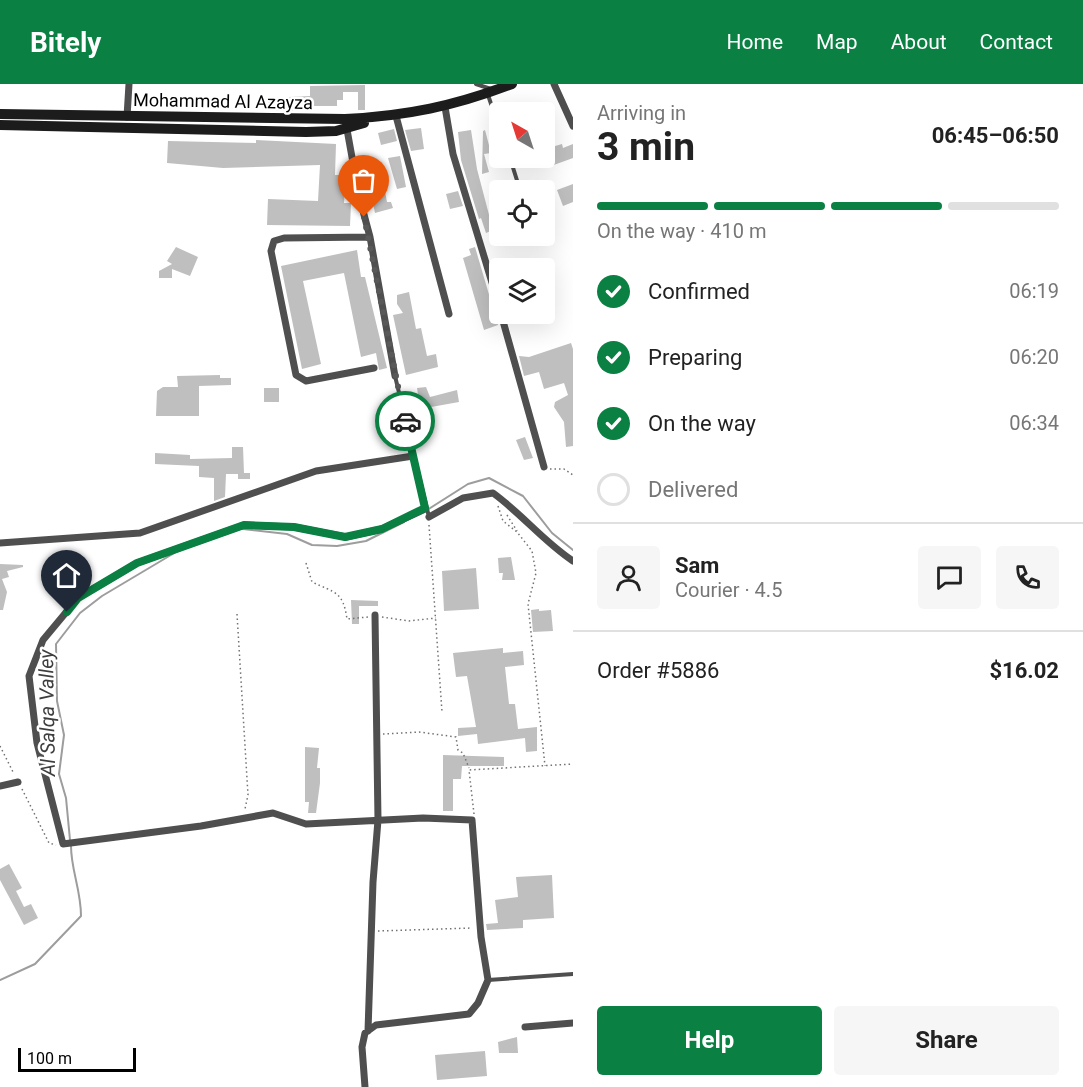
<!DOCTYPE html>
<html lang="en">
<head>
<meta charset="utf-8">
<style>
	body { margin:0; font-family:Roboto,sans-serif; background:#f6f6f6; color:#222; height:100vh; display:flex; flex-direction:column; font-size:22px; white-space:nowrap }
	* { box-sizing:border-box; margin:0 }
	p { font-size:20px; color:#767676 }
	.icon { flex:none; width:33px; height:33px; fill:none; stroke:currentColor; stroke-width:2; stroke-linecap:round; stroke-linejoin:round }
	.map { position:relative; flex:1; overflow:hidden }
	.sheet { display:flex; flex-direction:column; background:#fff; width:510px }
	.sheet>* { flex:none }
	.needle { width:39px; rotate:321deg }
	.fabs { position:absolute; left:489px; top:18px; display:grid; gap:12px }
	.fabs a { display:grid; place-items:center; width:66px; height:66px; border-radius:6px; background:#fff; box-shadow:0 6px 24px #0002; font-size:30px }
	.scale { position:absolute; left:18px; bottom:15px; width:118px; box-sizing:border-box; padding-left:6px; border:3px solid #000; border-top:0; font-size:16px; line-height:21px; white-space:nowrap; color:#000; -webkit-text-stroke:4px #fff; paint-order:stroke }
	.pin { position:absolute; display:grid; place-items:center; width:51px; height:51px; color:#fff; margin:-62px -26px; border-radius:50% 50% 50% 0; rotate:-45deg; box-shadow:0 0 6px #0007 }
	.pin .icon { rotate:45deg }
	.courier { position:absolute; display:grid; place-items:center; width:60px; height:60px; margin:-30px; border:4px solid #0b8043; border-radius:50%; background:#fff; color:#222; box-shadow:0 2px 8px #0007 }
	.head em { font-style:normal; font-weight:700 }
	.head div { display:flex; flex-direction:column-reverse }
	.head { display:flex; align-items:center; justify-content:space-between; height:102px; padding:0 24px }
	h1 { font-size:39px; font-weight:700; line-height:45px }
	.bar { display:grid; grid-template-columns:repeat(4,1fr); gap:9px 6px; align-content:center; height:72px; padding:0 24px }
	.bar i { height:8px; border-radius:4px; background:#e0e0e0 }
	.bar .on { background:#0b8043 }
	.bar p { grid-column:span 4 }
	.line { display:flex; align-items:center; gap:15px; padding:0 24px; border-top:2px solid #e0e0e0 }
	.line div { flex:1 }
	.round { display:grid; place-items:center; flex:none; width:63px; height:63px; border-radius:6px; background:#f6f6f6 }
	ol { padding:0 24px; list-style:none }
	li { display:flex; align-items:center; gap:18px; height:66px }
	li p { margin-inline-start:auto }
	li .icon { padding:6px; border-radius:50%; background:#0b8043; color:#fff; stroke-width:4 }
	li:last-child { color:#767676 }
	li i { width:33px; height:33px; border:3px solid #e0e0e0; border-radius:50% }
	.primary-button { display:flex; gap:12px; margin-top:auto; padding:12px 24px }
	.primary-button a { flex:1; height:69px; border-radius:6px; background:#0b8043; color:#fff; font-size:24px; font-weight:700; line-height:69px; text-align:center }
	.primary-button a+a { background:#f6f6f6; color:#222 }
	header { display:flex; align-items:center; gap:36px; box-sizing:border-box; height:84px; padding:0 30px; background:#0b8043; color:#fff }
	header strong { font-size:28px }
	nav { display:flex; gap:33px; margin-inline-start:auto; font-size:21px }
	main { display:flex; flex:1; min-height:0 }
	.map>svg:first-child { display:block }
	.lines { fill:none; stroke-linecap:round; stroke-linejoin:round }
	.stream { stroke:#9d9d9d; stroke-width:2 }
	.building { fill:#bfbfbf }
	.path { stroke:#717171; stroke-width:1.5; stroke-dasharray:1.5 3; stroke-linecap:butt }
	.service { stroke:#4f4f4f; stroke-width:4 }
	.minor { stroke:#4f4f4f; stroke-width:7 }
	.secondary { stroke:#1c1c1c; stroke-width:10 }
	.done { stroke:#595959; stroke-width:6; stroke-dasharray:0 10.8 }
	.route { stroke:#0b8043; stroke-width:8 }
	.labels { text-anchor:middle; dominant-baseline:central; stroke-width:5; stroke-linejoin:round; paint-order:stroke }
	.street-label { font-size:18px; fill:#000; stroke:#fff }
	.water-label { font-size:20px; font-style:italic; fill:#3e3e3e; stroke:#fff }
</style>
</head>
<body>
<header>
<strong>Bitely</strong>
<nav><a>Home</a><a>Map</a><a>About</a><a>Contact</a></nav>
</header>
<main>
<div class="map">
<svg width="573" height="1003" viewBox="0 0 573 1003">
	<rect width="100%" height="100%" fill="#fff"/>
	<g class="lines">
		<!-- stream -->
		<path class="stream" d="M427 426 468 400 489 394 523 412 552 449 573 466
			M243 445 287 450 312 461 337 462 366 457 404 438
			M70 756 66 714 59 690 64 651 57 617 56 560 80 529 102 512 176 468
			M0 896 35 880 81 832C81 806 71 786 71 762"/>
	</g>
	<!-- building -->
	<path class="building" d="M365 1V26H358V8H343V16H337V22H305V27L268 26V14L310 12V2Z
		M421 44 424 65 411 67 405 46Z
		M394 45 397 57 381 61 378 49Z
		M471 46 477 85 493 146 486 149 481 134 479 135 461 76 458 48Z
		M485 46 491 69 484 70 489 88 482 90 483 47Z
		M256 56 336 60 335 91H346L344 119H351L350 142 267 141 268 115 318 117 320 81 223 84 167 79 168 57 256 59Z
		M562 60 563 64 573 60V74L551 82 545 65Z
		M400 72 406 103 397 105 388 74Z
		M573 100V118L563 122 557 106Z
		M384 102 387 118H391L393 124 375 129 370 105Z
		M458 107 463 122 450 125 446 110Z
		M176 163 198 173 190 192 172 185V194H159V187L172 180 167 177Z
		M475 163 498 241 484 246 463 174 471 171 469 165Z
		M357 166 361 193H365L387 284 379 286 376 269 361 273 344 189 303 197 321 280 302 285 281 182Z
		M409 208 416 245 421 244 427 272 436 270 438 283 406 291 393 231 403 229 397 220V211Z
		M571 259 573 265V362L566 363 564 338 554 323 555 318 568 311 564 299 544 305 539 288 524 292 519 272 529 273Z
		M220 291V294H231V301L199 302V332H156L157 307 163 303H178L177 292Z
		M426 303 430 313 457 306 459 318 420 325 417 304Z
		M264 304H279V318H264Z
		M393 331 396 343 381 347 378 335Z
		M525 353 533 374 524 376 516 356Z
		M232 363H243L244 389H250V395H238V390H226L225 413 214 417V394L199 393V382L155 380V369L190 371V375L232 374Z
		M511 473 515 496H502L503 489H499L498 474Z
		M0 480 23 481V483L7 487 9 493 2 495 7 508 3 526H0Z
		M476 484 479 525 444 527 442 487Z
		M351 516 378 517V522H359V540H352Z
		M539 525V527L551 526 553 547 533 548 531 526Z
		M503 564V569L523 567 524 581 505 583 509 620H515L518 645 537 643V667L526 668 525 654 478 660 477 650 458 652V644L476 643 467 592 456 593 453 569Z
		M305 663 319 664 317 684H320V699L316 729H308L309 718H305Z
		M443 671 504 673V682H462L461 695H453V727H443Z
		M9 780 22 804 16 807 24 823 31 820 38 834 24 841 0 796V785Z
		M552 791 554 834 523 836V844L487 846 486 840 498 839 495 816 518 813 516 793Z
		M517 953 518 969H499L498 958Z
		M485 967 487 992 437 996 435 971Z"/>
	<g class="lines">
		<!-- path -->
		<path class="path" d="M550 385H564L573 391
			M498 422 503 437 517 448 532 467 536 489 528 520 545 682
			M507 431 517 447
			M429 441 442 628
			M306 479 312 498C335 509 343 507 347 535L368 533
			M237 530 248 711 245 725
			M382 533 409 537 436 534
			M383 650 419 648 456 653 458 666 463 669 469 684
			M0 662 14 690
			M22 705 49 759 56 761
			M474 730 469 686 573 680
			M378 847 472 844"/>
		<!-- service -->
		<path class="service" d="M476 0 491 5
			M488 11 500 46
			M510 74 520 106
			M395 292 429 433
			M488 896 573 890"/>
		<!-- minor -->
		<path class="minor" d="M554 0 573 42
			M445 23 453 70 500 225
			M396 32 449 230
			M127 33 129 0
			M346 40 359 112 370 153 395 292
			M370 153 284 154 274 157 271 167 296 291 306 297 374 284
			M501 230 544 383
			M429 433 463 414 493 409C522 430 543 457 573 477
			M0 459 140 449 316 387 413 372
			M0 702 18 698
			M525 943 573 939
			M368 947 373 798 378 736 375 531
			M365 1003 362 963 365 949 376 941 469 930 478 919 488 896 481 853 472 736 423 734 306 740 273 729 201 742 63 760 37 659 29 592 43 556 78 514 137 479 244 441 294 443 346 453 382 445 425 425"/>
		<!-- secondary -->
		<path class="secondary" d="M0 30 345 35C406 32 455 22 512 0
			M0 41 306 48 336 47 364 39"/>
	</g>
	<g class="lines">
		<!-- done -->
		<path class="done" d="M364 133 405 337"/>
		<!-- route -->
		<path class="route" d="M67 528 78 514 137 479 244 441 294 443 345 453 382 445 425 424 405 337"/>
	</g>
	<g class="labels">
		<!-- street labels -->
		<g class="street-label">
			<text transform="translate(223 17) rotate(1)">Mohammad Al Azayza</text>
		</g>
		<!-- water labels -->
		<g class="water-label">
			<text transform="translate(47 629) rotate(-91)">Al Salqa Valley</text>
		</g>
	</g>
</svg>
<div class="fabs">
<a><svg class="needle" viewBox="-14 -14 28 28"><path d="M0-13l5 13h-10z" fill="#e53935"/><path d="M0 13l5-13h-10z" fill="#767676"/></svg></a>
<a><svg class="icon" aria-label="locate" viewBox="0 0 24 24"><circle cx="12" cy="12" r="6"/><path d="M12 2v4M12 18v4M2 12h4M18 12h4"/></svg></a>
<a><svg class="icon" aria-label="layers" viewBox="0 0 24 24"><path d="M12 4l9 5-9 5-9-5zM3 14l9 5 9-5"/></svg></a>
</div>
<div class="scale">100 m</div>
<div class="pin" style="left:364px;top:133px;background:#ea580c"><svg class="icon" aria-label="bag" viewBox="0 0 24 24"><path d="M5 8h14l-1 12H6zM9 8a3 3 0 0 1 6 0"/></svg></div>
<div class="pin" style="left:67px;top:528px;background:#1f2937"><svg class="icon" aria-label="home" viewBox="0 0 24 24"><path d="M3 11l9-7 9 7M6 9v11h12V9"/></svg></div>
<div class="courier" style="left:405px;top:337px"><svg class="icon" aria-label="car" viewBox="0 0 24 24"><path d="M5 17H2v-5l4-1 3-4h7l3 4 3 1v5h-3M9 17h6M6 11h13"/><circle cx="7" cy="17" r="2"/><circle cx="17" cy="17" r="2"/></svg></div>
</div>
<section class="sheet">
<div class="head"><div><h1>3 min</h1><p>Arriving in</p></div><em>06:45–06:50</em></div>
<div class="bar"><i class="on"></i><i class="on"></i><i class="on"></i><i></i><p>On the way · 410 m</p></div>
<ol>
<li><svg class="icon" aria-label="check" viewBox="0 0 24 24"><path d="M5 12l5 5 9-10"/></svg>Confirmed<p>06:19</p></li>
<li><svg class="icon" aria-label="check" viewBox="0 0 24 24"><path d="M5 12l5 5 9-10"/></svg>Preparing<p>06:20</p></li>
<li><svg class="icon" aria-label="check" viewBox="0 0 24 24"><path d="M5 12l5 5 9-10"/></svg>On the way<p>06:34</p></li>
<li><i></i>Delivered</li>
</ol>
<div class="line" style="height:108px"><a class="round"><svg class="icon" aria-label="person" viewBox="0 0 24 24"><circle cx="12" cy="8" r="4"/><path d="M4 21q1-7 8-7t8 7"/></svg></a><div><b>Sam</b><p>Courier · 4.5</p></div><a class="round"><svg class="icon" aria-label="chat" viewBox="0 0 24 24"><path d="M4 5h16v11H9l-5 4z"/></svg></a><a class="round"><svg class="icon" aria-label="phone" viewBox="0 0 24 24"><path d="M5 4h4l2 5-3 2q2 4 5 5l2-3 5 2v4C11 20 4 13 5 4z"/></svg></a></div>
<div class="line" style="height:78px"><div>Order #5886</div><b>$16.02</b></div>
<div class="primary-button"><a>Help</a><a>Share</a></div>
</section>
</main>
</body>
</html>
